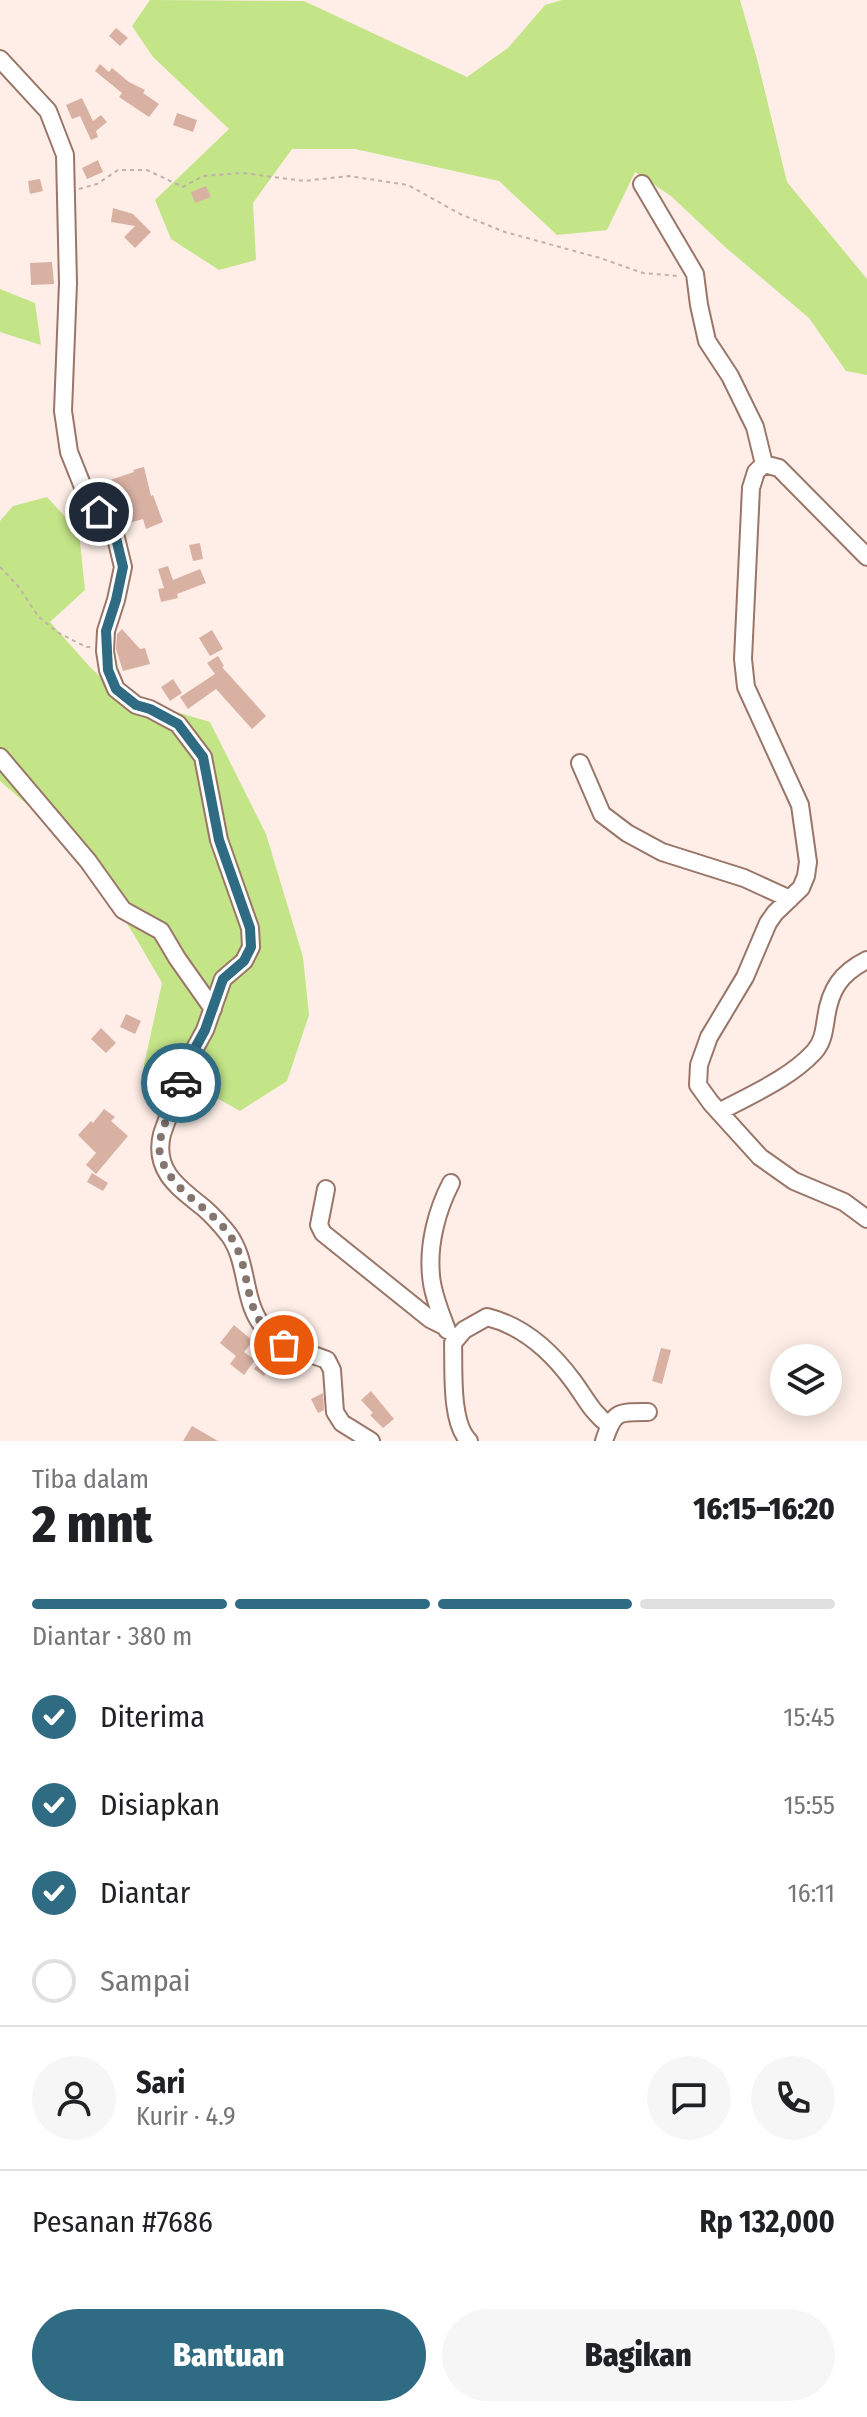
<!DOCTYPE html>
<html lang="id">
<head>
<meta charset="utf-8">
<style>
	body { margin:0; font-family:"Fira Sans Condensed",sans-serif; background:#f6f6f6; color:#202124; height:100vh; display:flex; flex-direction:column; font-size:30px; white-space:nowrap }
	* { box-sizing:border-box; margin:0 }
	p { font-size:26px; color:#757577 }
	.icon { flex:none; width:44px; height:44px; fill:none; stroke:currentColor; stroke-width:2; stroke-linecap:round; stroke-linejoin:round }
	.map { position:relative; height:1441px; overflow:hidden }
	.sheet { display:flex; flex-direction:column; background:#fff; flex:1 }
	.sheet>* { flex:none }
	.buttons { position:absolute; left:770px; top:1344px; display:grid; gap:16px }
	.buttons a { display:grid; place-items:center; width:72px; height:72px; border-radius:50%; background:#fff; box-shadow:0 4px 20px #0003; font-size:40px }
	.pin { position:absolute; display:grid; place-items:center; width:68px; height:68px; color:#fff; margin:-34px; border:4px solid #fff; border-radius:50%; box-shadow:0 2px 8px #0007 }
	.courier { position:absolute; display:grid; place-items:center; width:80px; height:80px; margin:-40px; border:6px solid #2f6b82; border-radius:50%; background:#fff; color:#222; box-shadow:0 2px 10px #0007 }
	.overview em { font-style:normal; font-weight:800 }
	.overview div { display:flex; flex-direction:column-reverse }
	.overview { display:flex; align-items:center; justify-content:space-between; height:136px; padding:0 32px }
	h1 { font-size:52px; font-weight:800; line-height:60px }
	.bar { display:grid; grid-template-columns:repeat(4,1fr); gap:12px 8px; align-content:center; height:96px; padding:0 32px }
	.bar i { height:10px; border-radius:6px; background:#e0e0e0 }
	.bar .current { background:#2f6b82 }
	.bar p { grid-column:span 4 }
	.line { display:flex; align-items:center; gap:20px; padding:0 32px; border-top:2px solid #e0e0e0 }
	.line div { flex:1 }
	.round { display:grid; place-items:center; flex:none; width:84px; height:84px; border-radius:42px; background:#f6f6f6 }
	ol { padding:0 32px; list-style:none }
	li { display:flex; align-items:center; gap:24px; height:88px }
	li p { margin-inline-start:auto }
	li .icon { padding:8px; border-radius:50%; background:#2f6b82; color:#fff; stroke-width:4 }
	li:last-child { color:#757577 }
	li i { width:44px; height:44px; border:4px solid #e0e0e0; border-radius:50% }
	.cta { display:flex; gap:16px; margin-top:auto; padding:16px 32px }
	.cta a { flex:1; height:92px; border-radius:48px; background:#2f6b82; color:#fff; font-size:32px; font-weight:800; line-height:92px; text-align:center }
	.cta a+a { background:#f6f6f6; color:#202124 }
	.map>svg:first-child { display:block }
	.green { fill:#c3e487 }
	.building { fill:#d8b1a3 }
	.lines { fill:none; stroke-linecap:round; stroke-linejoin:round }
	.minor-casing { stroke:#9a7669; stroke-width:20 }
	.path { stroke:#c1b1aa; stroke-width:2; stroke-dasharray:4 4; stroke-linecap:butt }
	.minor { stroke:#fff; stroke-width:16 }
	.done { stroke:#85756f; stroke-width:8; stroke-dasharray:0 14.4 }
	.route { stroke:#2f6b82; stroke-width:10 }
</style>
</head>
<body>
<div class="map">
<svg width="867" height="1441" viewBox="0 0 867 1441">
	<rect width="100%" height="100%" fill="#feeee7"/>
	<!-- green -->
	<path class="green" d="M150 0 304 1 467 77 508 48 545 5 562 0H740L757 59 787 182 867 279V375L846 371 809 318 724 246 671 196 635 172 607 230 557 235 499 181 355 149H292L253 203 256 260 219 270 171 239 155 200 229 129 153 57 132 26Z
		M0 289 35 303 41 345 0 332Z
		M47 497 79 532 85 590 50 622 89 666 119 695 210 722 266 834 303 957 309 1015 287 1081 240 1111 178 1076 150 1093 144 1065 162 983C132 930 102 879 60 835 42 816 20 799 0 781V521L13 506Z"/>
	<!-- building -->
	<path class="building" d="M116 28 128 38 120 46 109 36Z
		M100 64 109 72 112 68 129 82 145 90 143 93 159 104 149 117 119 97 122 93 95 71Z
		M82 98 93 121 101 115 107 122 96 131 98 137 91 140 80 116 72 119 66 105Z
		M177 113 197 120 193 132 173 125Z
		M98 160 103 172 87 179 82 168Z
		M40 179 43 191 30 194 28 181Z
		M206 186 211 197 195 203 191 192Z
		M113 208 133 214 151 232 135 248 124 237 135 226 111 222Z
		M52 262 54 284 31 285 30 263Z
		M144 467 151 496 153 495 163 522 146 529 143 519 129 523 125 508 127 507 120 490 111 493 107 481 134 472 133 470Z
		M200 543 203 559 193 561 189 545Z
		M168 566 173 580 200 569 206 583 177 594 178 598 161 602 158 589 164 588 158 569Z
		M122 629 140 649 145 648 150 664 123 671 116 649 117 634Z
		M212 630 223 649 210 656 199 638Z
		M218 656 224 666 222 667 266 716 252 729 216 689 188 709 180 697 215 674 207 663Z
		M173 679 182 693 170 701 161 687Z
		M126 1014 141 1021 135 1034 120 1027Z
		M101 1028 116 1043 106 1053 91 1039Z
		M104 1109 115 1117 111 1121 128 1136 96 1174 86 1165 96 1153 78 1135 91 1121 93 1123Z
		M92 1173 108 1183 103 1191 87 1182Z
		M234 1325 253 1341 244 1352 255 1360 244 1375 230 1364 236 1356 220 1343Z
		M661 1348 671 1350 662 1384 652 1381Z
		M263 1357 272 1364 264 1376 254 1369Z
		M371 1391 394 1419 383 1428 370 1415 373 1413 361 1400Z
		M323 1393 324 1410 318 1413 311 1399Z
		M192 1426 218 1441H183Z"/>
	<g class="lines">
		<!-- minor casing -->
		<g class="minor-casing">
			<path id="minor" d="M0 59 48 111 65 155 68 283 63 411 69 452 83 487 116 538 123 567 116 600 106 631 105 651 108 670 116 689 136 705 150 709 178 724 203 757 219 840 250 928 251 947 244 961 223 979 205 1030 188 1061 162 1134C153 1171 179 1188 204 1208 213 1216 222 1226 229 1235 250 1264 241 1305 267 1331 283 1348 306 1352 327 1360L332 1370 335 1412 342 1423 371 1441
				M642 184 695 274 699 305 707 341 730 376 755 427 764 464
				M867 557 779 468 764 464 756 472 751 488 743 659 746 687 800 805 808 862 806 876 801 888 775 913 768 923 745 977 709 1037 699 1065 698 1085 711 1103 760 1157 794 1181 844 1202 867 1219
				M0 757 88 861 123 910 161 931 177 958 213 1009
				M580 763 602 814 627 833 662 852 744 878 790 899
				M719 1112C750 1095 789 1079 814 1052 823 1042 824 1031 826 1018 830 989 841 973 867 960
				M326 1189 319 1225 323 1233 430 1319 446 1327
				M447 1330C441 1314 432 1293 431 1275 428 1244 437 1210 451 1183
				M469 1441C450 1423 454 1369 453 1343L464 1330 487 1317C524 1326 551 1351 573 1381 585 1397 592 1413 609 1425
				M604 1441C614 1411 617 1412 648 1412"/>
		</g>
		<!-- path -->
		<path class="path" d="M79 189 97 184 118 170H147L183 187 203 176 243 173 304 181 349 176 408 185 460 214 505 232 600 258 643 273 678 276
			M0 567 18 586 38 616 57 632 86 647H92"/>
		<!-- minor -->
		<use href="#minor" class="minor"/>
	</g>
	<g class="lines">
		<!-- done -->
		<path class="done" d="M181 1083C175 1102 156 1135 160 1154 170 1193 210 1205 231 1237 256 1277 237 1313 284 1345"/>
		<!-- route -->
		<path class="route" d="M99 512 116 538 123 567 116 600 106 631 108 670 116 689 136 705 150 709 178 724 203 757 219 840 250 928 251 947 244 961 223 979 205 1030 188 1061 181 1083"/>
	</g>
</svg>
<div class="buttons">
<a><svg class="icon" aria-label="layers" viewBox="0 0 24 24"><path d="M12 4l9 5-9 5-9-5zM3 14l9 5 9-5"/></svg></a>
</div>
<div class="pin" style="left:284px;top:1345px;background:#ea580c"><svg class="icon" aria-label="bag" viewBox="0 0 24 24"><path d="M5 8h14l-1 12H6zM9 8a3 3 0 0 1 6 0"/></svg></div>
<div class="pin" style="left:99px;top:512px;background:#1f2937"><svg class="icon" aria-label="home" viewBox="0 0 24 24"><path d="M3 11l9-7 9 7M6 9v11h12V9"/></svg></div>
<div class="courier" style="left:181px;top:1083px"><svg class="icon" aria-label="car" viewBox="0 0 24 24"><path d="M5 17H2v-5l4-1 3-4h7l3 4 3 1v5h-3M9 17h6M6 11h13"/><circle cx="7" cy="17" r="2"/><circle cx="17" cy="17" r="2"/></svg></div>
</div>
<section class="sheet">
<div class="overview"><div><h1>2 mnt</h1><p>Tiba dalam</p></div><em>16:15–16:20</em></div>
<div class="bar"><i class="current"></i><i class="current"></i><i class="current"></i><i></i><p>Diantar · 380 m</p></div>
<ol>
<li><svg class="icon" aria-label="check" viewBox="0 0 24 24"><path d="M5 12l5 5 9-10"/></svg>Diterima<p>15:45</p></li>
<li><svg class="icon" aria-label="check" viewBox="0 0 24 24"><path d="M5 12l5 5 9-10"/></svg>Disiapkan<p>15:55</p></li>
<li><svg class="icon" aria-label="check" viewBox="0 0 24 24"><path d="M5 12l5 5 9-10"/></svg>Diantar<p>16:11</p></li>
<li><i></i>Sampai</li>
</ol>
<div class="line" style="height:144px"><a class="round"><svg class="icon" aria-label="person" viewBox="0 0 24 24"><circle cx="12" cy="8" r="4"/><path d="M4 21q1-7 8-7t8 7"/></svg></a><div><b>Sari</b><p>Kurir · 4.9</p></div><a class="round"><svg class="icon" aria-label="chat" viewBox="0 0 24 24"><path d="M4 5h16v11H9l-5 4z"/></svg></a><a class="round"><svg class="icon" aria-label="phone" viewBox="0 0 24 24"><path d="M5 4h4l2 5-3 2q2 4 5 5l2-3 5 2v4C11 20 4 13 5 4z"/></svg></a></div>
<div class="line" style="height:104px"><div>Pesanan #7686</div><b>Rp 132,000</b></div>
<div class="cta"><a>Bantuan</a><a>Bagikan</a></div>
</section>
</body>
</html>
